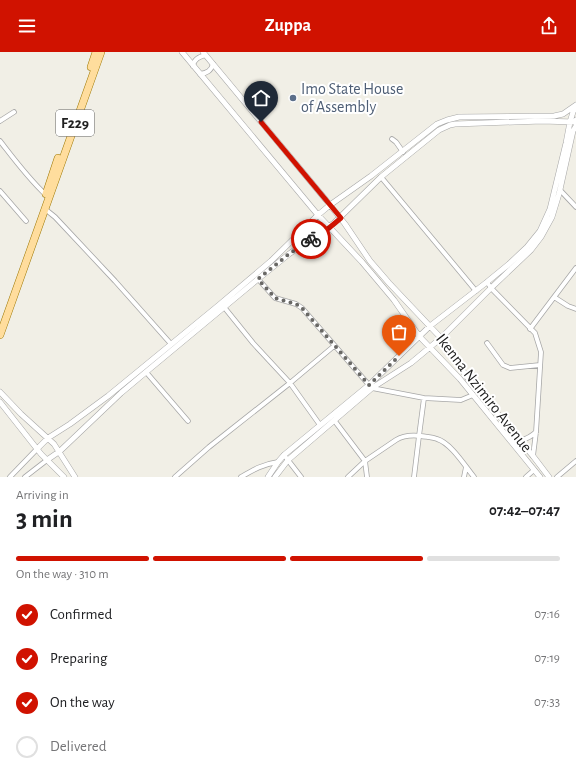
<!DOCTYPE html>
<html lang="en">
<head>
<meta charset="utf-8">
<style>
	body { margin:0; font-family:"Alegreya Sans",sans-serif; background:#f2f2f2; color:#202124; height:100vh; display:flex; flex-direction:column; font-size:15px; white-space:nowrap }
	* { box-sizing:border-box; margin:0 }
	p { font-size:13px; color:#757577 }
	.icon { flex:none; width:22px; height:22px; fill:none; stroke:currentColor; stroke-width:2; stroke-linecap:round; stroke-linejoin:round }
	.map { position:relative; height:425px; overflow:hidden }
	.sheet { display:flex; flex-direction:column; background:#fff; flex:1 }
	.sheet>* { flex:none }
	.pin { position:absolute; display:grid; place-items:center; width:34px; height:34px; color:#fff; margin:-41px -17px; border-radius:50% 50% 50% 0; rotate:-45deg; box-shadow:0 0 4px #0007 }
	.pin .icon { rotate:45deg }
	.courier { position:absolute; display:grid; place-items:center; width:40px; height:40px; margin:-20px; border:3px solid #d01200; border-radius:50%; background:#fff; color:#222; box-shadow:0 1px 5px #0007 }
	.summary em { font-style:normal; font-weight:700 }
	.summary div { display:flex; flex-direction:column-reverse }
	.summary { display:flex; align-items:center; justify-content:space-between; height:68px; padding:0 16px }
	h1 { font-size:26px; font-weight:700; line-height:30px }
	.bar { display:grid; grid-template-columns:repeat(4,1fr); gap:6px 4px; align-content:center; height:48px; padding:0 16px }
	.bar i { height:5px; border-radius:3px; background:#e0e0e0 }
	.bar .selected { background:#d01200 }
	.bar p { grid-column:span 4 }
	ol { padding:0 16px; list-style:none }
	li { display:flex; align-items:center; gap:12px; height:44px }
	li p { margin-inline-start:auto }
	li .icon { padding:4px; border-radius:50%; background:#d01200; color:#fff; stroke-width:4 }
	li:last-child { color:#757577 }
	li i { width:22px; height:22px; border:2px solid #e0e0e0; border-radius:50% }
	header { display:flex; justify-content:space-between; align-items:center; height:52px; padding:0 16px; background:#d01200; color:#fff; font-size:18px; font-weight:700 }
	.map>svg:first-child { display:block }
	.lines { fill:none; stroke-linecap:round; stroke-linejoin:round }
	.minor-casing { stroke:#a7a7a7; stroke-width:5.5 }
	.tertiary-casing { stroke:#a7a7a7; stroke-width:6 }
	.primary-casing { stroke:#9c7600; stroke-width:8 }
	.minor { stroke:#fff; stroke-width:4 }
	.tertiary { stroke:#fff; stroke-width:5 }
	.primary { stroke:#ffdd9d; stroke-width:7 }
	.done { stroke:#696865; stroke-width:4; stroke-dasharray:0 7.2 }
	.route { stroke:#d01200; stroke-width:5 }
	.service-dot { fill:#5c6f8a; stroke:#fff; stroke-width:1.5 }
	.labels { text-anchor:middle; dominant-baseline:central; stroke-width:4; stroke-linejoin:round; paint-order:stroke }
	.shield { fill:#fff; stroke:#636363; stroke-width:1 }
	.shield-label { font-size:15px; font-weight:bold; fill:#202020 }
	.service-label { font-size:16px; fill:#4e5e75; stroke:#fff; text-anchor:start }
	.street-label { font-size:16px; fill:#202020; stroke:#fff }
</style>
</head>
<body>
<header><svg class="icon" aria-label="menu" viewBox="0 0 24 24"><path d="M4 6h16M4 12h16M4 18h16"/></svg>Zuppa<svg class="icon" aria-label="share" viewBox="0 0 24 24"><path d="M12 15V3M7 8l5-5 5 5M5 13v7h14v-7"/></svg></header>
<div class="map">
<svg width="576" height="425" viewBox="0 0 576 425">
	<rect width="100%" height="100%" fill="#f1efe6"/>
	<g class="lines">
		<!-- minor casing -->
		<g class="minor-casing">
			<path id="minor" d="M193 14C194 7 199 5 205 3
				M200 22C207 21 211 19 213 12
				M0 69 14 60
				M392 87 396 90 403 100
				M0 89C14 107 28 126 45 142
				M381 125 476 239
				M560 138 576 155
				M0 139 26 169
				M45 157 55 165 115 229 171 292
				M258 227 275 246 296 252 302 256 369 333
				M487 230 491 236 535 281 541 300 536 380 533 404
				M554 245 568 254 576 257
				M224 255 253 291 290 331 320 373
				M530 277 576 216
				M487 291 503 313 510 316 540 313
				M146 320 188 369
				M372 336 424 346 461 348 473 343
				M334 368 365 409 367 425
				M520 389C526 387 531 385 536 380
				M284 403 301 425
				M10 425 37 397
				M25 425 47 408
				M175 425 209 395 290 331 334 294
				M241 425C253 418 263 412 278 410
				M348 425 365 409 396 388C404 383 412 383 421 384 426 385 432 385 437 387 451 391 465 414 474 425
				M414 425 419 384 424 346
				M464 425 466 415
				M526 425 534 418
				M557 425 576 409"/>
		</g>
		<!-- tertiary casing -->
		<g class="tertiary-casing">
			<path id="tertiary" d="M182 0 318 163 362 210 394 248 419 284 460 327 540 425
				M203 0 326 148 345 172 370 209 389 231 441 286 467 325 533 404 549 425
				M0 340 21 362 54 392 75 425
				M0 350 41 402 64 425
				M37 397 48 386 70 372 108 344 219 253 271 209 318 163 330 153 371 124 437 72 447 68 459 65 554 64 563 62 576 53
				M47 408 60 399 121 341 146 320 258 227 289 202 334 171 381 125 439 78 450 73 455 72 542 69 574 70 576 68
				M268 425 278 410 284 403 369 333 430 274 487 230 509 212 527 195 540 179 550 157 566 91 570 70 573 60 576 55
				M275 425 288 408 372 336 411 311 441 286 491 236 531 198 541 185 552 165 559 142 573 79 576 74"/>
		</g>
		<!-- primary casing -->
		<g class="primary-casing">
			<path id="primary" d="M91 15 96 0
				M46 142 58 106
				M0 283 101 0"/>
		</g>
		<!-- minor -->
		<use href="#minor" class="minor"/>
		<!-- tertiary -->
		<use href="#tertiary" class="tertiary"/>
		<!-- primary -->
		<use href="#primary" class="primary"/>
	</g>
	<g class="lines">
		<!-- done -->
		<path class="done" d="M311 187 289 202 258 227 275 246 296 252 302 256 369 333 399 304"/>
		<!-- route -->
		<path class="route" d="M261 70 341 166 329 176 311 187"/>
	</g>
	<!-- markers -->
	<circle class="service-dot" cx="293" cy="46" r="4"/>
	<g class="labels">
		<!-- shield labels -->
		<rect class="shield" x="56" y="58" width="38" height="26" rx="3"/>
		<g class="shield-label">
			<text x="75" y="71">F229</text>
		</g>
		<!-- service labels -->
		<g class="service-label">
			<text x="301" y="37">Imo State House<tspan x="301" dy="18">of Assembly</tspan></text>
		</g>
		<!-- street labels -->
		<g class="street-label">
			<text transform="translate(484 341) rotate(52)">Ikenna Nzimiro Avenue</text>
		</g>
	</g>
</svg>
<div class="pin" style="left:399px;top:304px;background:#ea580c"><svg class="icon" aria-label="bag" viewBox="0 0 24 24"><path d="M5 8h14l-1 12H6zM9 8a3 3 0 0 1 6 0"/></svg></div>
<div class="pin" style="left:261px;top:70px;background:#1f2937"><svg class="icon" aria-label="home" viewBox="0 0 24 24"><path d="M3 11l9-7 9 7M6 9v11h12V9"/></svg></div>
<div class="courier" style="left:311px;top:187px"><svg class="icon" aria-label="bike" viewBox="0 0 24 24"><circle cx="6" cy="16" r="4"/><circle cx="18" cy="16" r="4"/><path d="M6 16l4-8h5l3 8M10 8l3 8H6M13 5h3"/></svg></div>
</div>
<section class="sheet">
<div class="summary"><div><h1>3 min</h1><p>Arriving in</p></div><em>07:42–07:47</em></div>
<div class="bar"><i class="selected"></i><i class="selected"></i><i class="selected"></i><i></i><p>On the way · 310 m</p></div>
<ol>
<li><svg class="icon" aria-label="check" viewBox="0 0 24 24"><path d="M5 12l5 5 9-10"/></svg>Confirmed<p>07:16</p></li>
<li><svg class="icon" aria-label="check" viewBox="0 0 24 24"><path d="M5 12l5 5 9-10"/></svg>Preparing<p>07:19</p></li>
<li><svg class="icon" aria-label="check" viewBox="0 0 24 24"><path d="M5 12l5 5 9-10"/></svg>On the way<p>07:33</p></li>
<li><i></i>Delivered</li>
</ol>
</section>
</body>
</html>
